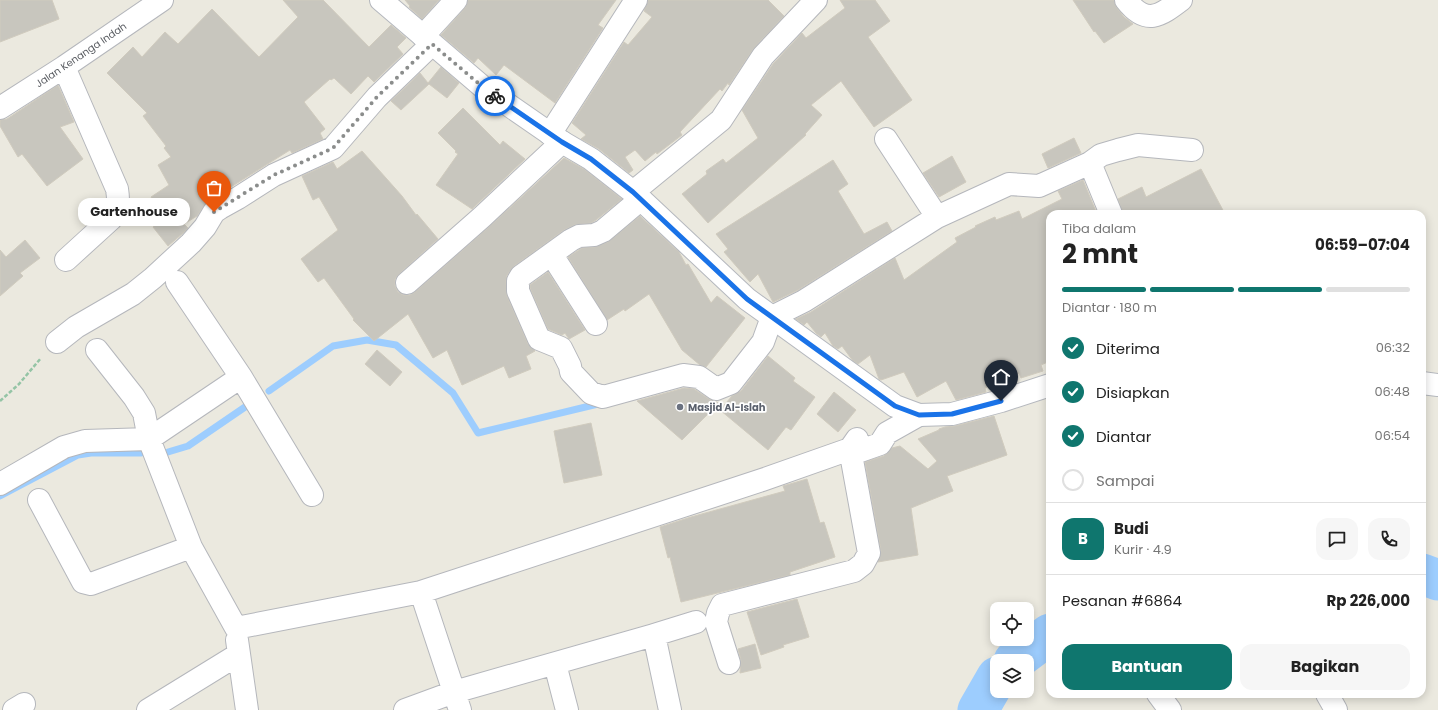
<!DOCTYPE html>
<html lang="id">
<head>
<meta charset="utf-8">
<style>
	body { margin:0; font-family:Poppins,sans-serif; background:#f6f6f6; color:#222; height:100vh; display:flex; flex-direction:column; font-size:15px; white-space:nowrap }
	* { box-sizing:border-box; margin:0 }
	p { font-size:13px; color:#767676 }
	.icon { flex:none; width:22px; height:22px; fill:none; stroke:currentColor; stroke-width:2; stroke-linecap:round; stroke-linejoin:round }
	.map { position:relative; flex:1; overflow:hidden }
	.sheet { position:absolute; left:1046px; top:210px; width:380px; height:488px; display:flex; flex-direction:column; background:#fff; border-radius:12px; box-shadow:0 2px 10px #0003 }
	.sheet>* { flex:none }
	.controls { position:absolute; left:990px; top:602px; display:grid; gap:8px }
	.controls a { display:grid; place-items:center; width:44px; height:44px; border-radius:8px; background:#fff; box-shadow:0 2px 10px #0003; font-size:20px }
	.pin { position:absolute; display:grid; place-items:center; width:34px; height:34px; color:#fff; margin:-41px -17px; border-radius:50% 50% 50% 0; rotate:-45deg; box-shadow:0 0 4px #0007 }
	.pin .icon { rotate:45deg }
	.courier { position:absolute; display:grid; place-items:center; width:40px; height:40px; margin:-20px; border:3px solid #1a73e8; border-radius:50%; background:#fff; color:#222; box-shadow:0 1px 5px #0007 }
	.bubble { position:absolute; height:28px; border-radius:12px; background:#fff; box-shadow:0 2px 10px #0003; font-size:13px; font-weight:700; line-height:28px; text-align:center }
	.overview em { font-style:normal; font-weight:700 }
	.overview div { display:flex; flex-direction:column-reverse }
	.overview { display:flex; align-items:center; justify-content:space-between; height:68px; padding:0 16px }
	h1 { font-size:26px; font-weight:700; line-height:30px }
	.bar { display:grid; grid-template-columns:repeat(4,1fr); gap:6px 4px; align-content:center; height:48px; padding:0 16px }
	.bar i { height:5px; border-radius:3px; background:#e0e0e0 }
	.bar .active { background:#0f766e }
	.bar p { grid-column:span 4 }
	.line { display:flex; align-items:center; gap:10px; padding:0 16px; border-top:1px solid #e0e0e0 }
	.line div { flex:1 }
	.round { display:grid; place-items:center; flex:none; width:42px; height:42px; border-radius:12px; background:#f6f6f6 }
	ol { padding:0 16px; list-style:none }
	li { display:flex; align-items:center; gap:12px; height:44px }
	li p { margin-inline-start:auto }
	li .icon { padding:4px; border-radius:50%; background:#0f766e; color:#fff; stroke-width:4 }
	li:last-child { color:#767676 }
	li i { width:22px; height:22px; border:2px solid #e0e0e0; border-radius:50% }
	.cta { display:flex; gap:8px; margin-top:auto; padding:8px 16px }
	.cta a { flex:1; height:46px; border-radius:12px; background:#0f766e; color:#fff; font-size:16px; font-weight:700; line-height:46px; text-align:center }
	.cta a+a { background:#f6f6f6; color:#222 }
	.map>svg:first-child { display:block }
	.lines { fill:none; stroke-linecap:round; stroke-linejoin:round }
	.stream { stroke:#9dcdfe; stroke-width:7 }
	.river { stroke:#9dcdfe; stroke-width:41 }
	.building { fill:#c8c6be; stroke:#d0cbbe }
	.street-casing { stroke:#b5b7bc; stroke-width:24 }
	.secondary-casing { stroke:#b5b8be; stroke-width:24 }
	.path { stroke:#94c4a5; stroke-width:2.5; stroke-dasharray:4 2; stroke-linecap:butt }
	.street { stroke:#fff; stroke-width:22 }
	.secondary { stroke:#fff; stroke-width:22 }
	.done { stroke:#8b8d8c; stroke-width:4; stroke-dasharray:0 7.2 }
	.route { stroke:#1a73e8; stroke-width:5 }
	.worship-dot { fill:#6b7280; stroke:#fff; stroke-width:1.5 }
	.labels { text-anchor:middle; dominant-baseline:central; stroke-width:3.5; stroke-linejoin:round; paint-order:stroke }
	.street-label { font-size:10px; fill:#585b60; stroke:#fff }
	.worship-label { font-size:10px; font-weight:bold; fill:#5b616d; stroke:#fff; text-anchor:start }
</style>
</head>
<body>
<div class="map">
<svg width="1438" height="710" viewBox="0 0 1438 710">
	<rect width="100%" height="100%" fill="#ebe9df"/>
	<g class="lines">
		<!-- stream -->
		<path class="stream" d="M269 391 333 346 367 340 396 345 453 393 478 433 602 403
			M168 452 188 446 248 405
			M0 496 78 455 91 453H141"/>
		<!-- river -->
		<path class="river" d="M1422 574 1438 580
			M1014 661 1050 634
			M978 710 997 677"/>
	</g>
	<!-- building -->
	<path class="building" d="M0 0H52L59 19 0 42Z
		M283 0H323L369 47 391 25 406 38 397 47 403 54 374 82 368 76 351 94 334 78 331 80 330 79 304 102 325 129 320 133 323 139 292 153 290 150 207 202 197 216 184 224 188 228 182 234 168 246 153 227 164 218 151 197 169 185 158 165 171 157 164 148 166 146 143 116 147 113 107 73 133 47 142 57 165 32 178 44 212 9 259 57 298 17Z
		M405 0H439L422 19 409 7 410 6Z
		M468 0H616L598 25 603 28 555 103 504 65 496 75 478 58 474 63 441 35 465 8Z
		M648 0H768L784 16 754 48 729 85 728 83 722 91 720 89 680 132 682 135 657 154 656 152 645 161 635 150 625 157 633 170 629 173 599 149 581 139 586 135 572 123 624 42 628 45 652 17 644 11Z
		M840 0H875L890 21 868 37 912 100 874 127 841 81 811 105 822 115 805 134 806 135 708 223 682 194 707 174 706 171 723 159 726 163 758 138 742 110 773 64 802 33 806 38 845 8Z
		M1073 0H1114L1117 8 1124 17 1133 24 1104 43 1095 31 1094 32Z
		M441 67 459 83 447 98 429 84 401 110 391 101 420 73 428 83Z
		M58 85 74 122 60 127 83 159 47 186 22 154 18 157 0 126V120L7 119Z
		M463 108 500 145 503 141 525 159 472 209 436 185 458 154 455 152 456 151 438 133Z
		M1074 138 1081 153 1048 168 1042 154Z
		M362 151 402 196 416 215 417 214 438 239 399 274 395 279V286L398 292 403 295H410L415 292 490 226 564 158 584 169 622 199 596 220 591 223 574 225 564 230 514 266 507 275 506 281 507 296 528 344 535 351 526 356 531 369 509 378 504 366 462 385 447 350 433 358 408 314 374 341 353 320 354 319 324 278 318 282 301 259 338 230 319 197 313 200 302 176 333 162 337 169Z
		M952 156 966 182 939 197 923 173Z
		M833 160 848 184 838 191 864 234 887 222 892 231 798 290 773 302 758 274 750 282 724 252 728 249 716 234Z
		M1201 169 1225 214H1123L1118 199 1142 187 1146 197Z
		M1083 180 1097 214H1050V361L1041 365 1043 371 1021 378 1019 373 985 388 986 392 956 400 946 381 917 397 904 372 881 380 879 379 870 355 858 364 853 361 842 346 838 349 833 346 825 333 821 337 816 333 807 322 804 325 796 319 811 312 895 258 904 280 957 242 955 238 976 227 975 226 995 217 996 220 1019 211 1022 219 1062 199 1058 191Z
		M640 216 679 252 686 265 688 264 711 303 717 296 745 318 706 367 700 365 682 350 649 294 625 311 624 309 607 320 568 257 582 248 595 247 608 242Z
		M25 240 40 258 20 273 23 276 0 296V250L6 257Z
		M548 272 585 330 569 339 565 333 562 335 548 329 530 288V285Z
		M377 350 402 372 390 386 365 364Z
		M768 356 795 378 793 381 815 397 791 430 786 427 768 450 720 410 732 396 741 391Z
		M684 388 694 389 709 399 719 403 682 440 637 401Z
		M834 392 856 410 838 432 817 414Z
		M994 416 1007 455 947 476 953 491 911 508 918 555 878 562 881 551 865 462 884 456 892 448 900 446 928 469 937 461 918 439 939 430V429L945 427 955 426Z
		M591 423 602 475 564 483 554 431Z
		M807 479 820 523 824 522 835 557 790 572V575L681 602 670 557 668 558 660 527 691 517 785 491 783 486Z
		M797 599 809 637 783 645 784 647 761 655 747 612Z
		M755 644 761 668 740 673 741 660 738 649Z"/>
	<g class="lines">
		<!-- street casing -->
		<g class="street-casing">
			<path id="street" d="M1126 0C1146 26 1160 16 1181 0
				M423 36 456 0
				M64 67 117 189C119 202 119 209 111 219L66 260
				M0 108 64 67 162 0
				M550 134 636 0
				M886 139 937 217
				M1090 163 1111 214
				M633 192 721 120 763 56 816 0
				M641 199 603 231 594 235 579 236 571 240 521 276 518 281V291L539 339 561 348 570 366 571 372 591 393 603 397 683 375 699 377 716 389 731 383 763 342 772 317 804 301 937 217 1009 184 1039 186 1090 163 1101 155 1118 150 1138 145 1192 150
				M552 255 596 324
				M407 283 482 217 562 142
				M57 342 76 327 133 294 153 278 191 243 205 227 214 212 220 208 238 198 274 175 333 148 377 97 432 44
				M97 350 134 397 144 413 149 439 191 547
				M241 377 312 495
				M0 484 64 447 85 441 149 439 241 377 177 282
				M39 500 83 582 91 584 191 547 236 628 421 592
				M654 635 696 622
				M237 640 247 710
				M729 663 716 622 718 613 722 605 854 571 863 564 869 553 850 449 857 439
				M555 664 567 710
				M1158 694 1170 710
				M1327 694 1336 710
				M14 710 24 704
				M148 710 239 654
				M405 710 454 692 654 635 670 710
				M460 710 421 592 762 480 850 449 860 451 880 444 887 433 919 415"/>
		</g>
		<!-- secondary casing -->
		<g class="secondary-casing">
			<path id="secondary" d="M381 0 484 88 562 142 591 159 633 192 747 299 895 406 919 415 952 414 1001 401 1050 385
				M1422 383 1438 385"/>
		</g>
		<!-- path -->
		<path class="path" d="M0 401 19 384 41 358"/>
		<!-- street -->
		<use href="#street" class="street"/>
		<!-- secondary -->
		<use href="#secondary" class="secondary"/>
	</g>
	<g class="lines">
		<!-- done -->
		<path class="done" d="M214 212 274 175 333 148 377 97 432 44 484 88 495 96"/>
		<!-- route -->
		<path class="route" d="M495 96 562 142 591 159 633 192 747 299 895 406 919 415 952 414 1001 401"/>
	</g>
	<!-- markers -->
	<circle class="worship-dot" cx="680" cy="407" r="4"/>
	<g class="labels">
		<!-- street labels -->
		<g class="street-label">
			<text transform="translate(81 55) rotate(-34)">Jalan Kenanga Indah</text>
		</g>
		<!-- worship labels -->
		<g class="worship-label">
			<text x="688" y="407">Masjid Al-Islah</text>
		</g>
	</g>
</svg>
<div class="controls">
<a><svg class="icon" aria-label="locate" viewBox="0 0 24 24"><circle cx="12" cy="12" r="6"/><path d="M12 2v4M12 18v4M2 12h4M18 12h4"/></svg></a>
<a><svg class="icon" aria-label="layers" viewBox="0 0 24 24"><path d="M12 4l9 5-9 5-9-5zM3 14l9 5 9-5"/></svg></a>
</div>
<div class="pin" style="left:214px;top:212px;background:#ea580c"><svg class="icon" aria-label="bag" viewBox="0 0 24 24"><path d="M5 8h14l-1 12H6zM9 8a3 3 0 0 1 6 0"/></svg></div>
<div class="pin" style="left:1001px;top:401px;background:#1f2937"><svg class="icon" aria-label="home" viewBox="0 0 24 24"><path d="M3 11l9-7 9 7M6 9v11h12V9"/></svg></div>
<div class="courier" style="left:495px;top:96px"><svg class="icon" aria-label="bike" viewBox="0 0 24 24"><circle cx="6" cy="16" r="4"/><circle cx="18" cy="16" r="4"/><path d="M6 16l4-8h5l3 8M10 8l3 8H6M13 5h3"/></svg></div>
<div class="bubble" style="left:78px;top:198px;width:112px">Gartenhouse</div>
<section class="sheet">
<div class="overview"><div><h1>2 mnt</h1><p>Tiba dalam</p></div><em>06:59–07:04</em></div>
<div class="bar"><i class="active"></i><i class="active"></i><i class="active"></i><i></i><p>Diantar · 180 m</p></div>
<ol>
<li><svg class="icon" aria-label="check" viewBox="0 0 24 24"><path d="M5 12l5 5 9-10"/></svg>Diterima<p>06:32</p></li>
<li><svg class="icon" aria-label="check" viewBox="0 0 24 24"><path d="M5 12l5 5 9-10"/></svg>Disiapkan<p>06:48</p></li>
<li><svg class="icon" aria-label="check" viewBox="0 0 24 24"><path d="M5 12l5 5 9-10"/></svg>Diantar<p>06:54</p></li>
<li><i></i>Sampai</li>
</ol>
<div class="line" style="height:72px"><b class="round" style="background:#0f766e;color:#fff">B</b><div><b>Budi</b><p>Kurir · 4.9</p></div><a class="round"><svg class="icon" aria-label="chat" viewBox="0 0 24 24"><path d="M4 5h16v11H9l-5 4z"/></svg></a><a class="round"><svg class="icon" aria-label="phone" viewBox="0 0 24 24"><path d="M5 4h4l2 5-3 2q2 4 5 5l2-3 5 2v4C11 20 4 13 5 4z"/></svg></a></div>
<div class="line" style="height:52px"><div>Pesanan #6864</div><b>Rp 226,000</b></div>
<div class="cta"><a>Bantuan</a><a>Bagikan</a></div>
</section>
</div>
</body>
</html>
